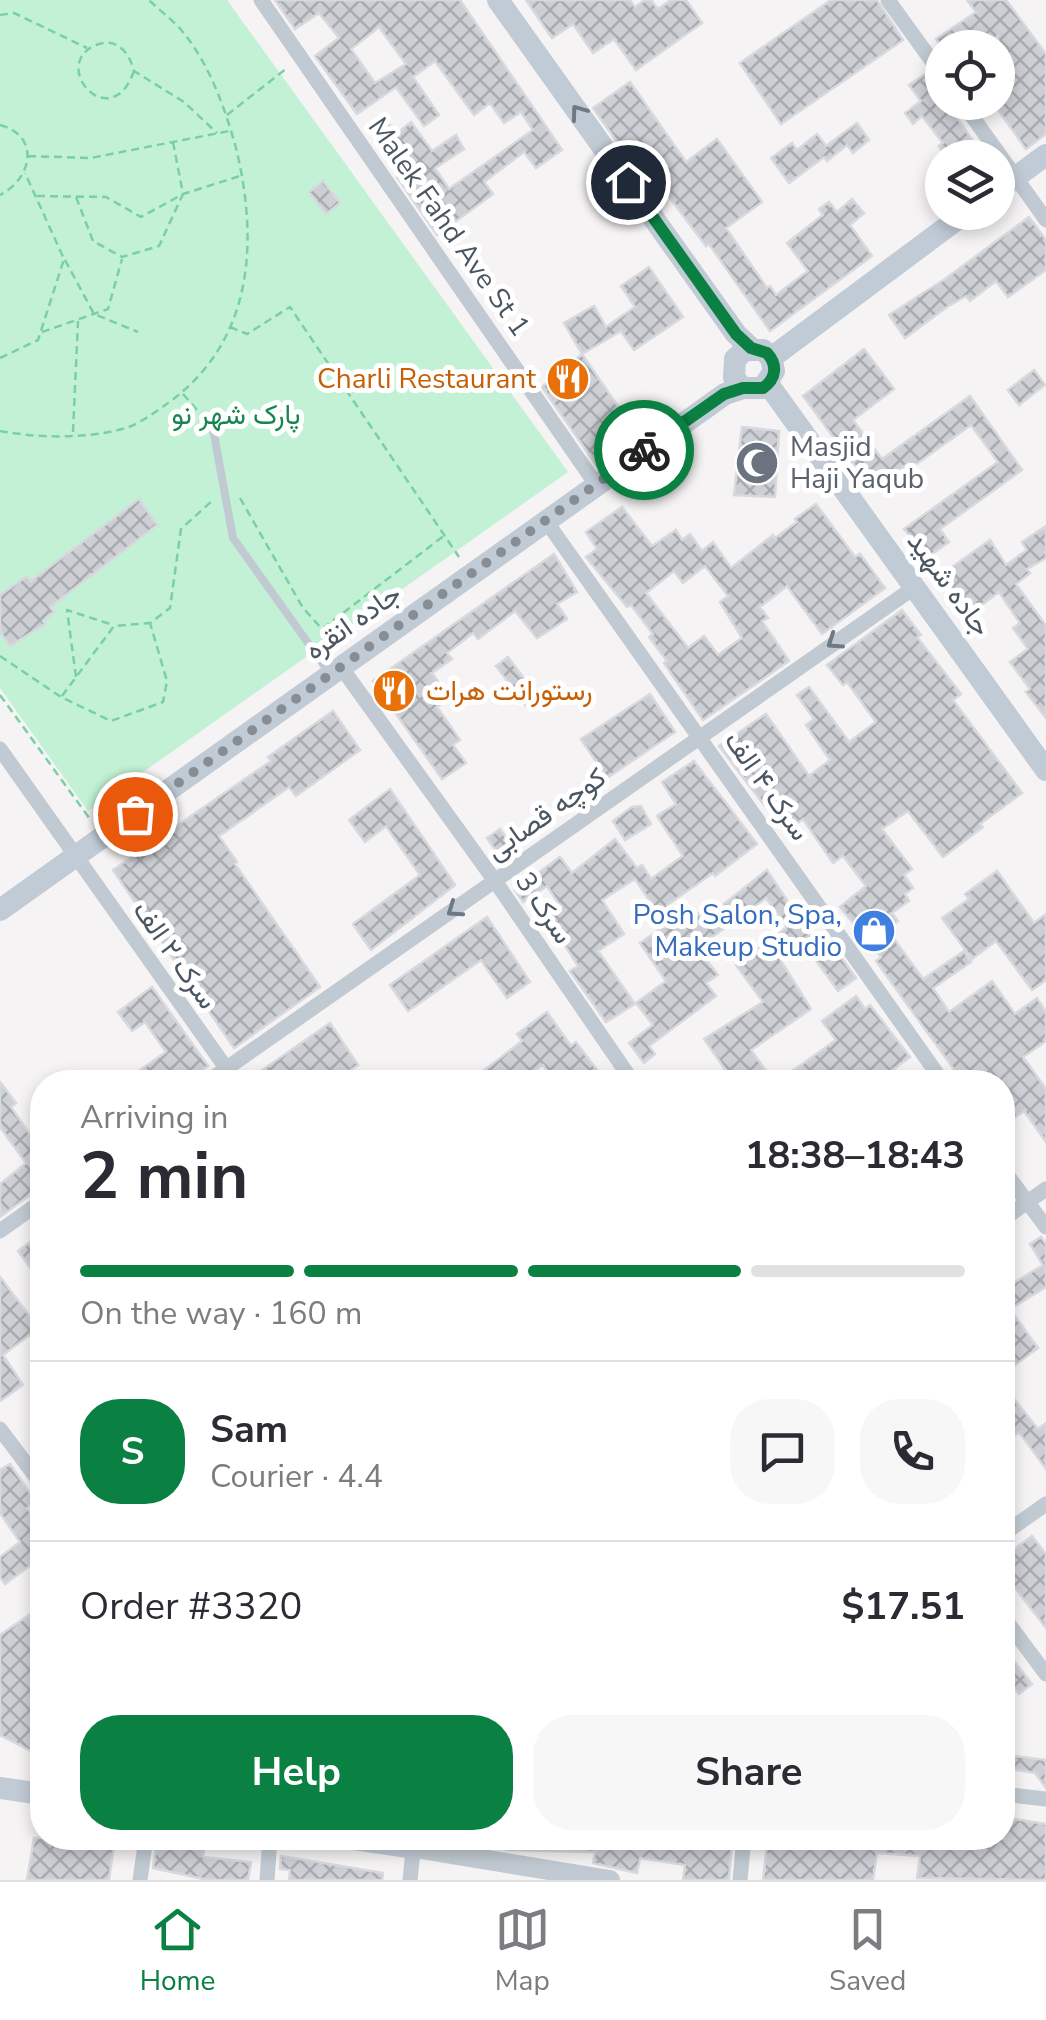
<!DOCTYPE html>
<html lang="en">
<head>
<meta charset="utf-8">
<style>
	body { margin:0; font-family:"Nunito Sans",Vazirmatn,sans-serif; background:#f7f7f7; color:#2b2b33; height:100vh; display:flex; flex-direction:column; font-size:38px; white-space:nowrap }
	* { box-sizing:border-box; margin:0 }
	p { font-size:32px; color:#7c7c81 }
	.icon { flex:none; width:55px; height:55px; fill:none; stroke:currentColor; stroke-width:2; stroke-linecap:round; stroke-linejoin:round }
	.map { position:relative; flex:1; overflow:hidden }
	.panel { position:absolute; left:30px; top:1070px; width:985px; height:780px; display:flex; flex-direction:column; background:#fff; border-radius:40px; box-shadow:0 5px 15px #0003 }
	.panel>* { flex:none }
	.controls { position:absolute; left:925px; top:30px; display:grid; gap:20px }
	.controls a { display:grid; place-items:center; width:90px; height:90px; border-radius:50%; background:#fff; box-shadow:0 5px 15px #0003; font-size:50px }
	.pin { position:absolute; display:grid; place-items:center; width:85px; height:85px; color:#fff; margin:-42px; border:5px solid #fff; border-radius:50%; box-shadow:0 2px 10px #0007 }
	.courier { position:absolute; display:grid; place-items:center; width:100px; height:100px; margin:-50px; border:8px solid #0b8043; border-radius:50%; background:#fff; color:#222; box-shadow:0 2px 12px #0007 }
	.head em { font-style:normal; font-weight:700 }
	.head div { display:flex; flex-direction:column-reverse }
	.head { display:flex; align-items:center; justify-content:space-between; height:170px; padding:0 50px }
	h1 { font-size:65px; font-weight:700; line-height:75px }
	.bar { display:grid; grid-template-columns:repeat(4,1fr); gap:15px 10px; align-content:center; height:120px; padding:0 50px }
	.bar i { height:12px; border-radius:8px; background:#e1e1e2 }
	.bar .selected { background:#0b8043 }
	.bar p { grid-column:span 4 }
	.line { display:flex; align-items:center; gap:25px; padding:0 50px; border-top:2px solid #e1e1e2 }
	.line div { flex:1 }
	.round { display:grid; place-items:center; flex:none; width:105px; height:105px; border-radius:40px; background:#f7f7f7 }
	.cta { display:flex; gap:20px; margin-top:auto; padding:20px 50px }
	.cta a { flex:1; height:115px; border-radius:40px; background:#0b8043; color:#fff; font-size:40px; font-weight:700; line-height:115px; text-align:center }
	.cta a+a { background:#f7f7f7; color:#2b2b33 }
	.menu { display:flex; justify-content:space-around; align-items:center; height:140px; border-top:2px solid #e1e1e2; background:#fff; font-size:28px; color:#7c7c81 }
	.menu a { display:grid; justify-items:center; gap:5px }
	.menu .selected { color:#0b8043 }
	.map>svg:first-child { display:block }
	.green { fill:#c3f1d5 }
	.building { fill:url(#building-cross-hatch); stroke:#d7d9de; stroke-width:2.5; fill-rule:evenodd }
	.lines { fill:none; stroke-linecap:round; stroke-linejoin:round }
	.path { stroke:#7ad0a6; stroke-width:2.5; stroke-dasharray:8 5; stroke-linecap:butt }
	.service { stroke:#c1cad2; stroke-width:8 }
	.minor { stroke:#c1cad2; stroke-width:15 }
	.tertiary { stroke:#c1cad2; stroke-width:20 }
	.secondary { stroke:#c1cbd6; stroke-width:22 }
	.oneway { stroke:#6e7984 }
	.oneway2 { stroke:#6e7983 }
	.done { stroke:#868d94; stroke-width:10; stroke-dasharray:0 18 }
	.route { stroke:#0b8043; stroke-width:12 }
	.labels { text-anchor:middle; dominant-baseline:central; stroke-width:10; stroke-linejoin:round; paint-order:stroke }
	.street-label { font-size:28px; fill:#4a5661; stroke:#fff }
	.food-label { font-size:28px; fill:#c56008; stroke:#fff; text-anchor:end }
	.park-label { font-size:28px; fill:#17864f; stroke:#fff }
	.worship-label { font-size:28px; fill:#5b616d; stroke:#fff; text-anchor:start }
	.shop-label { font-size:28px; fill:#366cbe; stroke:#fff; text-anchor:end }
</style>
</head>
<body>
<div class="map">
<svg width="1046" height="1880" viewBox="0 0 1046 1880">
	<defs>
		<pattern id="building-cross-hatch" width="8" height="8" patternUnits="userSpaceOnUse" patternTransform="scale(2.5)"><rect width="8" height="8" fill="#cdcfd5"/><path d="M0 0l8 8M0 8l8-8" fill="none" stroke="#a8abb0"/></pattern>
	</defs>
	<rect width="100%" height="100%" fill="#f5f3f3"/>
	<!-- green -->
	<path class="green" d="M0 0H227L568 472 88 811 0 688Z"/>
	<!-- building -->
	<path class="building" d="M275 0H460L562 150 536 168 524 152 484 182 493 194 437 235 397 177 403 173 374 134 388 123 396 134 411 122 432 151 456 135 464 149 435 168 449 189 533 130 521 112 504 123 490 103 474 115 435 61 413 77 439 115 424 126 396 87 357 114 315 56 339 38 319 13 295 29ZM379 27 406 64 375 83 351 49Z
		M526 0H630L635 7 645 0H651L658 9 671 0H686L702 23 636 70 614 39 593 53 573 24 552 38Z
		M831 0H877L903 40 781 124 740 63Z
		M967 0H1006L1046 54V134L1026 149 998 110V36L981 48H942L936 39 976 12Z
		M925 74 942 102H946L985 158H947L939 146 943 143 922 116 913 124 905 113 921 101 909 85Z
		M630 82 686 162 717 139 762 202 726 228 767 288 770 286 776 295 808 271 787 243 823 215 819 209 829 202 837 212 852 199 864 213 850 225 872 256 770 331 709 244 706 246 630 145 623 150 593 108Z
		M857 123 869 140 853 153 847 145 827 161 824 157 789 183 771 158 792 143 797 150 817 134 826 146Z
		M323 181 340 203 326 214 309 192Z
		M1029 217 1046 240V270L1008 297 996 281 970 301 966 296 947 307 905 338 889 315 945 279Z
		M649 267 683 317 634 350 621 331 582 354 564 323 594 306 606 327 635 307 621 286Z
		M864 349 894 389 853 420 882 459 970 396 1022 470 940 529 949 542 928 557 904 529 998 462 971 425 912 467 909 463 872 489 803 396Z
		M582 354 639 437 597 466 542 387Z
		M1034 370 1045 385 1019 405 1008 390Z
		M742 427 779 431 775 497 734 495Z
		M139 499 157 525 50 607 54 612 43 621 45 624 10 646 0 632V595L27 576 31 581Z
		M816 504 855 557 860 554 885 588 822 634 787 586 760 607 768 618 762 621 789 661 703 720 664 663 667 661 649 637 653 634 631 605 627 607 586 557 597 549 586 532 622 507 652 546 676 530 682 540 690 534 702 551 713 542 731 568 773 535 775 538 797 522 795 519ZM705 566 728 596 720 602 742 638 718 655 704 636 688 648 646 593 674 571 683 583Z
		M1046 526V558L1027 569 1030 573 1016 584 1046 626V718L1026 692 1030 689 1010 662 1028 649 1013 628 1020 623 999 592 971 613 941 575 990 540 1006 565 1027 550 1022 542Z
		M554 554 577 592 557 604 567 619 537 638 515 611 478 639 473 633 447 653 452 659 432 673 450 698 437 707 460 740 453 745 466 763 442 779 373 681Z
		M902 610 921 635 917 637 961 694 953 700 1022 793 980 824 983 827 943 857 908 811 882 829 912 869 904 875 913 888 905 894 909 901 892 913 898 921 887 929 923 979 964 951 971 962 933 988 949 1012 992 981 1015 1014 1037 998 1046 1012V1041L1023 1057 1046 1089V1142L1024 1111 1002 1126V1082H963L876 961 881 957 840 907 866 886 843 856 833 863 803 819 785 832 719 746 766 714 809 776 830 760 806 725 814 719 797 695 809 687 849 742 876 722 847 682 843 685 827 665Z
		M508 657 542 703 530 711 496 666Z
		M650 694 675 732 607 778 581 739Z
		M333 711 360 750 296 796 289 787 219 836 237 862 235 864 320 987 234 1048 113 870 271 761 268 757Z
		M694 761 757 844 715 876 713 873 667 905 681 926 710 905 715 911 767 870 812 938 781 961 811 1009 751 1050 774 1082H734L704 1039 763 1002 736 965 787 927 766 898 697 948 718 975 706 983 716 996 649 1046 655 1054 644 1063 629 1043 653 1025 636 1003 666 981 640 943 666 925 635 879 602 900 624 934 598 951 635 1004 606 1022 570 971 578 966 559 936 552 941 539 923 561 907 547 886 523 902 515 890 560 857 572 873 615 839 637 868 642 865 651 879 683 856 657 816 676 804 662 782Z
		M390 789 455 885 371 950 353 924 420 875 386 826 365 842 349 820Z
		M641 806 651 824 625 840 613 821 632 807Z
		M500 829 514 849 501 858 487 838Z
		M997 871 1034 923 1046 914V980L1032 990 996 941 972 959 942 918 969 899 965 894Z
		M487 917 530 982 507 998 481 960 408 1011 390 985Z
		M833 946 856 978 838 991 815 959Z
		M152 987 208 1066 185 1082H123L166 1052 145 1022 132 1031 118 1012Z
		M856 996 865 1009 870 1005 910 1057 876 1082H777L836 1040 822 1021Z
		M547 1012 571 1046 576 1042 606 1082H555L543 1065 518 1082H469L522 1041 517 1034Z
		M330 1023 358 1065 333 1082H264L258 1073Z
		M0 1082 16 1103 11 1107 42 1152V1186L0 1217V1184L26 1163 0 1127Z
		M42 1233V1284L18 1251Z
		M1041 1237 1046 1244V1287L1010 1309 1038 1348 1002 1375V1290L1043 1265 1030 1244Z
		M0 1277 39 1328 3 1355 23 1385 0 1401Z
		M1002 1384 1038 1429 1046 1423V1469L1019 1432 1002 1445Z
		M10 1464 36 1502 27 1508 42 1529V1575L34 1563 5 1584 0 1577V1557L20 1542 0 1513V1470Z
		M1032 1536 1046 1554V1628L1002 1571V1558Z
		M42 1606V1697L34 1703 42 1713V1753L31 1751 0 1735V1635Z
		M1002 1646 1032 1684 1019 1694 1002 1672Z
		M1006 1755 1046 1760V1788L1035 1773 1011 1769Z
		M1002 1817 1046 1824V1880L917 1878 920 1856 877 1853 873 1880H763L767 1844H773L774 1838H874L902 1842V1838H1002Z
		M34 1838H71L114 1844 109 1880H27Z
		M157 1838 206 1840 203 1857 251 1862 248 1880H208L153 1868Z
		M482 1838H707L732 1841 729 1880H683L685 1865 640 1858 637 1873 593 1863 595 1852 509 1850 482 1845Z
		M281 1856 383 1873 382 1880H289L290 1870 280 1869Z"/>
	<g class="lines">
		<!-- path -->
		<path class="path" d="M0 15 14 13 87 48
			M134 71C111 137 48 65 96 45 117 37 129 52 134 71L184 102 217 133
			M227 115 287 68
			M0 125C41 136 32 179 0 195
			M28 156 91 158 229 131
			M37 196 106 197 141 217 183 194 240 176
			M76 197 93 241 122 257 159 246 183 194 173 142
			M65 260 94 314 138 332
			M230 327 247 334 290 307 459 557
			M42 332 108 309 122 259
			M0 358 38 340 64 259 25 173
			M183 394 204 418
			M0 431C38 438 84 439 122 429 137 426 155 412 168 403 253 342 259 243 236 148 225 108 209 63 182 31 173 20 159 10 149 0
			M73 432 78 321
			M240 498 303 608 322 629 445 535
			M0 656 61 697 111 721 163 702 167 681 150 623 170 608 181 529 213 500
			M76 677 67 610 113 625
			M0 695 90 819
			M62 696 114 626 149 623"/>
		<!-- service -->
		<path class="service" d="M213 429 233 538 328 671"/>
		<!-- minor -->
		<path class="minor" d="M261 0 595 483
			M888 0 942 75
			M962 102 1046 220
			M546 521 943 1082
			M341 667 495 881 633 1082
			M0 749 236 1082
			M207 1082 915 587
			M1002 1168 1046 1227
			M1002 1220 1046 1189
			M0 1231 42 1201
			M0 1429 42 1485
			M1002 1535 1046 1504
			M1002 1615 1046 1674
			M1002 1794 1046 1799
			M140 1880 146 1838
			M267 1880 270 1838
			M410 1880 414 1841
			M740 1880 744 1838"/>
		<!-- tertiary -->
		<path class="tertiary" d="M415 1848 610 1880"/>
		<!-- secondary -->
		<path class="secondary" d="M498 0 736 334 751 348
			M998 190 1046 155
			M771 358 967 212
			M768 384 1046 770
			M0 910 725 394 743 388H763L774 371 771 358 763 350H745L735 359 734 378 743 388
			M0 1788 42 1794
			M347 1838 415 1848"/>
	</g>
	<!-- one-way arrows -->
	<defs><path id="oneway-chevron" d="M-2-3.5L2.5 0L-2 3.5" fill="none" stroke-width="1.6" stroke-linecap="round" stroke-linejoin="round" transform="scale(2.5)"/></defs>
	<use class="oneway" href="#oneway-chevron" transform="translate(578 112) rotate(-126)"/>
	<g class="oneway2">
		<use href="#oneway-chevron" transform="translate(834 642) rotate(146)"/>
		<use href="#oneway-chevron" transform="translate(454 910) rotate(145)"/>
	</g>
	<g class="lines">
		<!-- done -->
		<path class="done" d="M135 814 644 450"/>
		<!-- route -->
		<path class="route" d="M628 182 736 334 751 348 767 353C778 365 776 379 763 388H743L724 394 644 450"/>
	</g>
	<!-- icons -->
	<defs>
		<g id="restaurant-disc" transform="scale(2.25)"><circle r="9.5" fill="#e8710a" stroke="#fff"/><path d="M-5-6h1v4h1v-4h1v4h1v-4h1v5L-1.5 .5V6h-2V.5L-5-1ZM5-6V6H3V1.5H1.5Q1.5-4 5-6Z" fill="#fff"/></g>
		<g id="mosque-disc" transform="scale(2.25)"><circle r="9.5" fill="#6b7280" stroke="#fff"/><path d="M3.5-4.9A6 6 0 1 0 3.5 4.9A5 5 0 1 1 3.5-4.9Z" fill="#fff"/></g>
		<g id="shop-disc" transform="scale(2.25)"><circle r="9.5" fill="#3f7fe0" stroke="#fff"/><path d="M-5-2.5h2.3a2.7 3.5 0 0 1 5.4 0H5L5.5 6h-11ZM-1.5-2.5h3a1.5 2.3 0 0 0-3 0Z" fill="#fff"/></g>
	</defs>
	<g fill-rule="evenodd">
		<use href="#restaurant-disc" x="568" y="379"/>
		<use href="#mosque-disc" x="757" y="463"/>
		<use href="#restaurant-disc" x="394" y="691"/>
		<use href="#shop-disc" x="874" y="931"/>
	</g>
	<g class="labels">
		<!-- street labels -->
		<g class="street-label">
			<text transform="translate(449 227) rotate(55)">Malek Fahd Ave St 1</text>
			<text transform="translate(949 584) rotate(54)">جاده شهید</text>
			<text transform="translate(353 622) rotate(-35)">جاده انقره</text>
			<text transform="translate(767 786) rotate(55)">سرک ۴ الف</text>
			<text transform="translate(546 814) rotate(-35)">کوچه قصابی</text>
			<text transform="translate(544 908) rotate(56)">سرک 3</text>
			<text transform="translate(175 955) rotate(55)">سرک ۲ الف</text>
		</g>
		<!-- food labels -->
		<g class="food-label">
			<text x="536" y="379">Charli Restaurant</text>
			<text x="426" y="691" text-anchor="start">رستورانت هرات</text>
		</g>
		<!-- park labels -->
		<g class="park-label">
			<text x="236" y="415">پارک شهر نو</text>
		</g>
		<!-- worship labels -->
		<g class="worship-label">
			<text x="790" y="447">Masjid<tspan x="790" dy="32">Haji Yaqub</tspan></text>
		</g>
		<!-- shop labels -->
		<g class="shop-label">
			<text x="842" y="915">Posh Salon, Spa,<tspan x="842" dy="32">Makeup Studio</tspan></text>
		</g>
	</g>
</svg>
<div class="controls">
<a><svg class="icon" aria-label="locate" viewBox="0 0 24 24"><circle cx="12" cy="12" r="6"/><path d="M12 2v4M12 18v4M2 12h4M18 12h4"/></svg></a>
<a><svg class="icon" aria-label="layers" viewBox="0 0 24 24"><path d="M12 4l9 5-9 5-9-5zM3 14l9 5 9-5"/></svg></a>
</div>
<div class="pin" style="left:135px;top:814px;background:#ea580c"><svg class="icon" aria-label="bag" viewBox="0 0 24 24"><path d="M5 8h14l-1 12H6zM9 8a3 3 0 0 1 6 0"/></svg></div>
<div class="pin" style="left:628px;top:182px;background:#1f2937"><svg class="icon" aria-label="home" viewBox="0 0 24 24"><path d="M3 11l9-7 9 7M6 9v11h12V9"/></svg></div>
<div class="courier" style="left:644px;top:450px"><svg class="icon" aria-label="bike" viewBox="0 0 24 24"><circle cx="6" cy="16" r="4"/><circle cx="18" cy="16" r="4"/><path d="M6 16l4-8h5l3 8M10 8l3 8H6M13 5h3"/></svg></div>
<section class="panel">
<div class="head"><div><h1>2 min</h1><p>Arriving in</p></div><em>18:38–18:43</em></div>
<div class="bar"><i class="selected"></i><i class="selected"></i><i class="selected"></i><i></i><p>On the way · 160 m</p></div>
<div class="line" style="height:180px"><b class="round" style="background:#0b8043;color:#fff">S</b><div><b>Sam</b><p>Courier · 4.4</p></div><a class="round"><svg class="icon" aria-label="chat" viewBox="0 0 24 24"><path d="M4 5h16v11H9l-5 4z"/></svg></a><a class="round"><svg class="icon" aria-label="phone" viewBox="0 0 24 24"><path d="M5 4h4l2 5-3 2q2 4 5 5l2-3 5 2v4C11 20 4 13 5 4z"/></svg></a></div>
<div class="line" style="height:130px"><div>Order #3320</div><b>$17.51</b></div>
<div class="cta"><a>Help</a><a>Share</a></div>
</section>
</div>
<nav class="menu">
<a class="selected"><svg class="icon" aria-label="home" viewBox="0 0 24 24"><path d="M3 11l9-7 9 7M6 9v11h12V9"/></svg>Home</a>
<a><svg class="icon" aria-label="map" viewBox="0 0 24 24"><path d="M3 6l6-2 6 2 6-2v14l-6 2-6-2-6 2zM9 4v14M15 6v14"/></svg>Map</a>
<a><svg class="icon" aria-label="saved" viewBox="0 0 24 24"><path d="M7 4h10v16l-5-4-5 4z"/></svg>Saved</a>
</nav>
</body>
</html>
